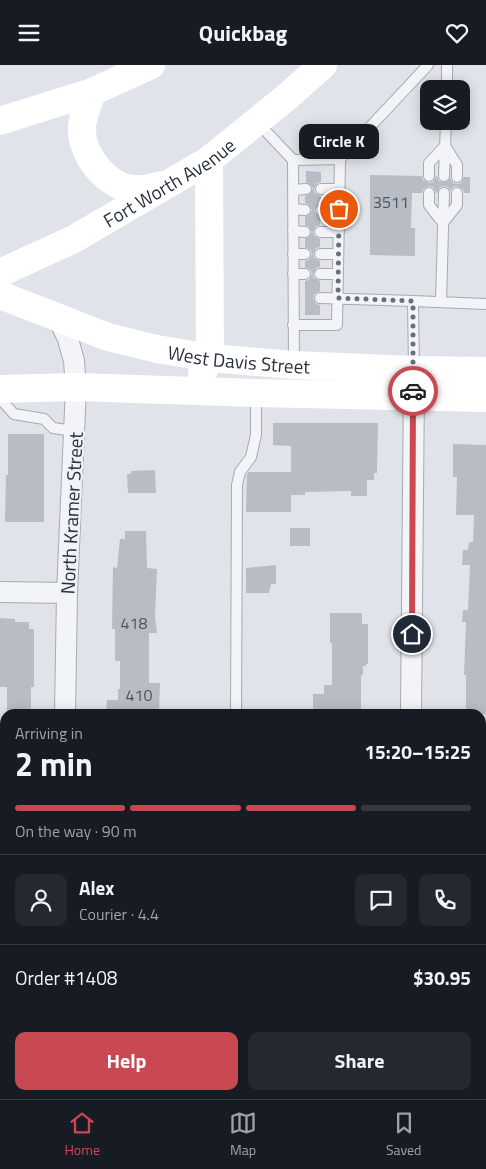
<!DOCTYPE html>
<html lang="en">
<head>
<meta charset="utf-8">
<style>
	body { margin:0; font-family:"Titillium Web",sans-serif; background:#242831; color:#f1f3f6; height:100vh; display:flex; flex-direction:column; font-size:19px; white-space:nowrap }
	* { box-sizing:border-box; margin:0 }
	p { font-size:16px; color:#9ea1a6 }
	.icon { flex:none; width:28px; height:28px; fill:none; stroke:currentColor; stroke-width:2; stroke-linecap:round; stroke-linejoin:round }
	.map { position:relative; flex:1; overflow:hidden }
	.drawer { position:absolute; left:0px; top:644px; width:486px; height:391px; display:flex; flex-direction:column; background:#171b24; border-radius:15px 15px 0 0; box-shadow:0 2px 12px #0003 }
	.drawer>* { flex:none }
	.controls { position:absolute; left:420px; top:15px; display:grid; gap:10px }
	.controls a { display:grid; place-items:center; width:50px; height:50px; border-radius:10px; background:#171b24; box-shadow:0 2px 12px #0003; font-size:25px }
	.pin { position:absolute; display:grid; place-items:center; width:42px; height:42px; color:#fff; margin:-21px; border:2px solid #fff; border-radius:50%; box-shadow:0 1px 5px #0007 }
	.courier { position:absolute; display:grid; place-items:center; width:50px; height:50px; margin:-25px; border:4px solid #c94953; border-radius:50%; background:#fff; color:#222; box-shadow:0 1px 6px #0007 }
	.bubble { position:absolute; height:35px; border-radius:10px; background:#171b24; box-shadow:0 2px 12px #0003; font-size:16px; font-weight:700; line-height:35px; text-align:center }
	.summary em { font-style:normal; font-weight:700 }
	.summary div { display:flex; flex-direction:column-reverse }
	.summary { display:flex; align-items:center; justify-content:space-between; height:85px; padding:0 15px }
	h1 { font-size:32px; font-weight:700; line-height:38px }
	.bar { display:grid; grid-template-columns:repeat(4,1fr); gap:8px 5px; align-content:center; height:60px; padding:0 15px }
	.bar i { height:6px; border-radius:4px; background:#363941 }
	.bar .current { background:#c94953 }
	.bar p { grid-column:span 4 }
	.line { display:flex; align-items:center; gap:12px; padding:0 15px; border-top:1px solid #363941 }
	.line div { flex:1 }
	.round { display:grid; place-items:center; flex:none; width:52px; height:52px; border-radius:10px; background:#242831 }
	.button { display:flex; gap:10px; margin-top:auto; padding:10px 15px }
	.button a { flex:1; height:58px; border-radius:10px; background:#c94953; color:#fff; font-size:20px; font-weight:700; line-height:58px; text-align:center }
	.button a+a { background:#242831; color:#f1f3f6 }
	header { display:flex; justify-content:space-between; align-items:center; height:65px; padding:0 15px; background:#171b24; font-size:22px; font-weight:700 }
	.tab-bar { display:flex; justify-content:space-around; align-items:center; height:70px; border-top:1px solid #363941; background:#171b24; font-size:14px; color:#9ea1a6 }
	.tab-bar a { display:grid; justify-items:center; gap:2px }
	.tab-bar .current { color:#c94953 }
	.map>svg:first-child { display:block }
	.building { fill:#b7bcc5 }
	.lines { fill:none; stroke-linecap:round; stroke-linejoin:round }
	.service-casing { stroke:#a5aab3; stroke-width:12 }
	.minor-casing { stroke:#a5aab3; stroke-width:22 }
	.service { stroke:#f3f4f7; stroke-width:10 }
	.minor { stroke:#f3f4f7; stroke-width:20 }
	.secondary { stroke:#fff; stroke-width:28 }
	.done { stroke:#696f7a; stroke-width:5; stroke-dasharray:0 9 }
	.route { stroke:#c94953; stroke-width:6 }
	.labels { text-anchor:middle; dominant-baseline:central; stroke-width:4.5; stroke-linejoin:round; paint-order:stroke }
	.number-label { font-size:16px; fill:#4c5360 }
	.street-label { font-size:19px; fill:#29303f; stroke:#eff2f6 }
</style>
</head>
<body>
<header><svg class="icon" aria-label="menu" viewBox="0 0 24 24"><path d="M4 6h16M4 12h16M4 18h16"/></svg>Quickbag<svg class="icon" aria-label="heart" viewBox="0 0 24 24"><path d="M12 20l-8-8c-3-5 5-10 8-4 3-6 11-1 8 4z"/></svg></header>
<div class="map">
<svg width="486" height="1034" viewBox="0 0 486 1034">
	<rect width="100%" height="100%" fill="#e0e3e9"/>
	<!-- building -->
	<path class="building" d="M306 106 321 107V117L317 118 314 124 315 128 321 131V138L317 140 314 145 316 149 320 152V160L316 161 313 167 314 171 320 174V182L316 183 313 189 314 193 320 196V202L316 203 313 209 314 213 320 216V226L314 229 313 233 316 239 320 240V250H305V216L309 215 312 209 311 205 305 202V196L309 195 312 189 311 185 305 182V174L310 171 312 167 309 162 305 160V152L310 149 312 145 309 140 305 138V131L310 129 313 124 311 120 306 117Z
		M370 110 422 111 423 115 429 118 433 117 436 111H437L438 115 441 117H447L450 113 453 118 457 119 461 118 464 112H470V128H464L463 124 457 121 453 122 450 126 448 122 444 121 440 122 437 128H436L433 122 429 121 423 124 422 128H412L411 163H415V191L370 190Z
		M273 358H378L377 408H374V415H367V431H351V426L305 427V430H291V447H246L247 410 249 407H291V381L273 380Z
		M8 369H44V457H5L6 410H8Z
		M453 379 486 380V649H466V610H464L466 557H462L463 545H468L470 500H462L463 485H468L469 477H473L474 450H456L457 412H453Z
		M155 405 156 428H128L127 409H131V406Z
		M290 463H310V481H290Z
		M125 466H146L147 503 157 504 155 551 157 568H149V618H160L159 648 106 649 107 635H118V624H120V596H115V564H112L113 502 117 503 120 474H125Z
		M276 500V519H271L269 528H246V503Z
		M330 548H362V559H368V599H366V601H363V610H361V649H313V629H324V620H332V578H330Z
		M0 553 15 554V557H29V564H34V622H31V649H7V622H0Z"/>
	<g class="lines">
		<!-- service casing -->
		<g class="service-casing">
			<path id="service" d="M447 24V0
				M257 57 293 95 294 299
				M293 95 340 94
				M429 111V98L445 81 457 100V112
				M444 111 446 56
				M321 124H340
				M293 125 306 124
				M429 128V140L443 158 457 140V128
				M293 144 305 145
				M321 145 339 144
				M293 166 305 167
				M320 167H339
				M293 189H305
				M320 189H338
				M293 209H305
				M320 209H338
				M320 233 413 236 486 239
				M413 236 414 305
				M441 237 444 128
				M293 260H337L340 94 428 0
				M0 326 4 338 14 349 44 354 53 363 74 366
				M236 649 237 420 240 407 251 392 256 370V329
				M0 958 5 962"/>
		</g>
		<!-- minor casing -->
		<g class="minor-casing">
			<path id="minor" d="M57 251 68 274 74 296 76 322 67 528 65 649
				M0 527 67 528
				M411 649 414 318
				M0 759H5
				M481 761H486
				M65 1030 66 1034
				M408 1030V1034"/>
		</g>
		<!-- service -->
		<use href="#service" class="service"/>
		<!-- minor -->
		<use href="#minor" class="minor"/>
		<!-- secondary -->
		<g class="secondary">
			<path d="M92 27C89 37 83 51 82 61 80 89 107 123 135 124 144 125 154 122 162 120"/>
			<path d="M0 56 92 27 151 0"/>
			<path id="s1" d="M0 208 74 174 209 95 288 31 323 0"/>
			<path id="s2" d="M0 230 108 272 157 284 210 293 294 300 414 305 486 306"/>
			<path d="M202 309 210 293 209 95"/>
			<path d="M0 324 76 322 256 328 486 333"/>
		</g>
	</g>
	<g class="lines">
		<!-- done -->
		<path class="done" d="M339 144 338 233 413 236V326"/>
		<!-- route -->
		<path class="route" d="M412 569 413 326"/>
	</g>
	<g class="labels">
		<!-- number labels -->
		<g class="number-label">
			<text x="391" y="137">3511</text>
			<text x="134" y="558">418</text>
			<text x="139" y="630">410</text>
		</g>
		<!-- street labels -->
		<g class="street-label">
			<text stroke="none"><textPath href="#s1" startOffset="192">Fort Worth Avenue</textPath></text>
			<text stroke="none"><textPath href="#s2" startOffset="249">West Davis Street</textPath></text>
			<text transform="translate(71 448) rotate(-87)">North Kramer Street</text>
		</g>
	</g>
</svg>
<div class="controls">
<a><svg class="icon" aria-label="layers" viewBox="0 0 24 24"><path d="M12 4l9 5-9 5-9-5zM3 14l9 5 9-5"/></svg></a>
</div>
<div class="pin" style="left:339px;top:144px;background:#ea580c"><svg class="icon" aria-label="bag" viewBox="0 0 24 24"><path d="M5 8h14l-1 12H6zM9 8a3 3 0 0 1 6 0"/></svg></div>
<div class="pin" style="left:412px;top:569px;background:#1f2937"><svg class="icon" aria-label="home" viewBox="0 0 24 24"><path d="M3 11l9-7 9 7M6 9v11h12V9"/></svg></div>
<div class="courier" style="left:413px;top:326px"><svg class="icon" aria-label="car" viewBox="0 0 24 24"><path d="M5 17H2v-5l4-1 3-4h7l3 4 3 1v5h-3M9 17h6M6 11h13"/><circle cx="7" cy="17" r="2"/><circle cx="17" cy="17" r="2"/></svg></div>
<div class="bubble" style="left:299px;top:59px;width:80px">Circle K</div>
<section class="drawer">
<div class="summary"><div><h1>2 min</h1><p>Arriving in</p></div><em>15:20–15:25</em></div>
<div class="bar"><i class="current"></i><i class="current"></i><i class="current"></i><i></i><p>On the way · 90 m</p></div>
<div class="line" style="height:90px"><a class="round"><svg class="icon" aria-label="person" viewBox="0 0 24 24"><circle cx="12" cy="8" r="4"/><path d="M4 21q1-7 8-7t8 7"/></svg></a><div><b>Alex</b><p>Courier · 4.4</p></div><a class="round"><svg class="icon" aria-label="chat" viewBox="0 0 24 24"><path d="M4 5h16v11H9l-5 4z"/></svg></a><a class="round"><svg class="icon" aria-label="phone" viewBox="0 0 24 24"><path d="M5 4h4l2 5-3 2q2 4 5 5l2-3 5 2v4C11 20 4 13 5 4z"/></svg></a></div>
<div class="line" style="height:65px"><div>Order #1408</div><b>$30.95</b></div>
<div class="button"><a>Help</a><a>Share</a></div>
</section>
</div>
<nav class="tab-bar">
<a class="current"><svg class="icon" aria-label="home" viewBox="0 0 24 24"><path d="M3 11l9-7 9 7M6 9v11h12V9"/></svg>Home</a>
<a><svg class="icon" aria-label="map" viewBox="0 0 24 24"><path d="M3 6l6-2 6 2 6-2v14l-6 2-6-2-6 2zM9 4v14M15 6v14"/></svg>Map</a>
<a><svg class="icon" aria-label="saved" viewBox="0 0 24 24"><path d="M7 4h10v16l-5-4-5 4z"/></svg>Saved</a>
</nav>
</body>
</html>
